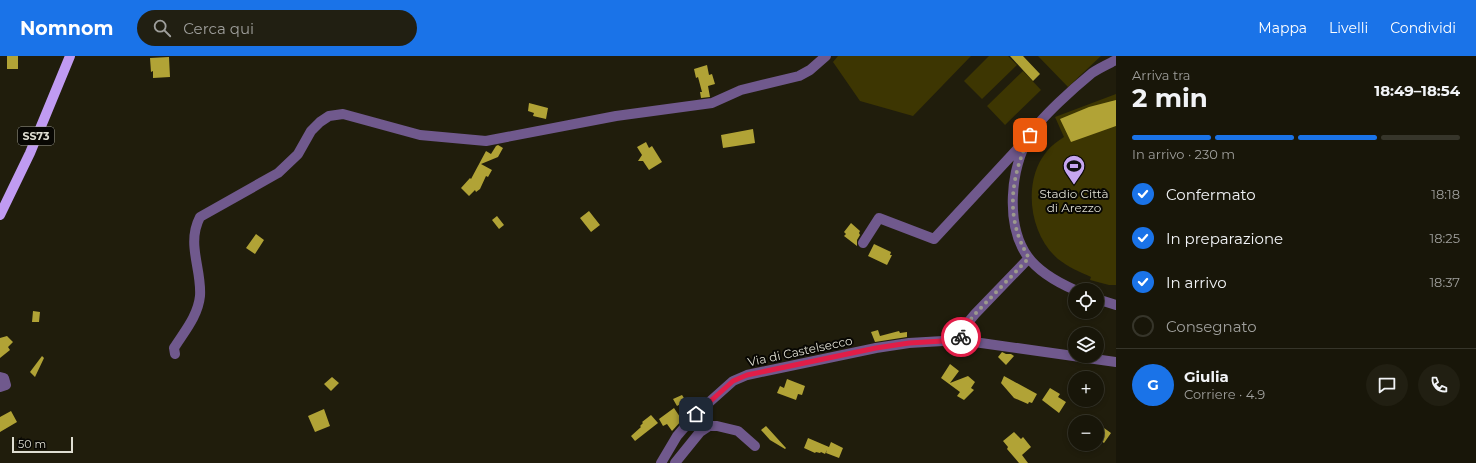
<!DOCTYPE html>
<html lang="it">
<head>
<meta charset="utf-8">
<style>
	body { margin:0; font-family:Montserrat,sans-serif; background:#211f12; color:#f1f3f6; height:100vh; display:flex; flex-direction:column; font-size:15px; white-space:nowrap }
	* { box-sizing:border-box; margin:0 }
	p { font-size:13px; color:#9f9f9c }
	.icon { flex:none; width:22px; height:22px; fill:none; stroke:currentColor; stroke-width:2; stroke-linecap:round; stroke-linejoin:round }
	.map { position:relative; flex:1; overflow:hidden }
	.side { display:flex; flex-direction:column; background:#181609; width:360px }
	.side>* { flex:none }
	.fabs { position:absolute; left:1068px; top:227px; display:grid; gap:8px }
	.fabs a { display:grid; place-items:center; width:36px; height:36px; border-radius:50%; background:#181609; box-shadow:0 2px 6px #0003,0 0 0 1px #36352a; font-size:20px }
	.scale { position:absolute; left:12px; bottom:10px; width:61px; box-sizing:border-box; padding-left:4px; border:2px solid #dfded2; border-top:0; font-size:11px; line-height:14px; white-space:nowrap; color:#dfded2; -webkit-text-stroke:3px #080703; paint-order:stroke }
	.pin { position:absolute; display:grid; place-items:center; width:34px; height:34px; color:#fff; margin:-17px; border-radius:8px; box-shadow:0 2px 6px #0006 }
	.courier { position:absolute; display:grid; place-items:center; width:40px; height:40px; margin:-20px; border:3px solid #e11d48; border-radius:50%; background:#fff; color:#222; box-shadow:0 1px 5px #0007 }
	.head em { font-style:normal; font-weight:700 }
	.head div { display:flex; flex-direction:column-reverse }
	.head { display:flex; align-items:center; justify-content:space-between; height:68px; padding:0 16px }
	h1 { font-size:26px; font-weight:700; line-height:30px }
	.bar { display:grid; grid-template-columns:repeat(4,1fr); gap:6px 4px; align-content:center; height:48px; padding:0 16px }
	.bar i { height:5px; border-radius:3px; background:#36352a }
	.bar .on { background:#1a73e8 }
	.bar p { grid-column:span 4 }
	.line { display:flex; align-items:center; gap:10px; padding:0 16px; border-top:1px solid #36352a }
	.line div { flex:1 }
	.round { display:grid; place-items:center; flex:none; width:42px; height:42px; border-radius:21px; background:#211f12 }
	ol { padding:0 16px; list-style:none }
	li { display:flex; align-items:center; gap:12px; height:44px }
	li p { margin-inline-start:auto }
	li .icon { padding:4px; border-radius:50%; background:#1a73e8; color:#fff; stroke-width:4 }
	li:last-child { color:#9f9f9c }
	li i { width:22px; height:22px; border:2px solid #36352a; border-radius:50% }
	header { display:flex; align-items:center; gap:24px; box-sizing:border-box; height:56px; padding:0 20px; background:#1a73e8; color:#fff }
	header strong { font-size:19px }
	nav { display:flex; gap:22px; margin-inline-start:auto; font-size:14px }
	.search { width:280px; height:36px; background:#211f12; display:flex; align-items:center; gap:10px; box-sizing:border-box; padding:0 14px; border-radius:22px; color:#9f9f9c; font-size:15px }
	main { display:flex; flex:1; min-height:0 }
	.map>svg:first-child { display:block }
	.green { fill:#3d3602 }
	.building { fill:#b1a336 }
	.lines { fill:none; stroke-linecap:round; stroke-linejoin:round }
	.minor { stroke:#70598d; stroke-width:10 }
	.major { stroke:#c09bf2; stroke-width:10 }
	.done { stroke:#9c9a8d; stroke-width:4; stroke-dasharray:0 7.2 }
	.route { stroke:#e11d48; stroke-width:5 }
	.labels { text-anchor:middle; dominant-baseline:central; stroke-width:4; stroke-linejoin:round; paint-order:stroke }
	.shield { fill:#080703; stroke:#9e9e94; stroke-width:1 }
	.shield-label { font-size:11px; font-weight:bold; fill:#dfded2 }
	.poi-label { font-size:12px; fill:#dfded2; stroke:#080703 }
	.street-label { font-size:12px; fill:#dfded2; stroke:#080703 }
</style>
</head>
<body>
<header>
<strong>Nomnom</strong>
<div class="search"><svg class="icon" aria-label="search" viewBox="0 0 24 24"><circle cx="10" cy="10" r="6"/><path d="M15 15l6 6"/></svg>Cerca qui</div>
<nav><a>Mappa</a><a>Livelli</a><a>Condividi</a></nav>
</header>
<main>
<div class="map">
<svg width="1116" height="407" viewBox="0 0 1116 407">
	<rect width="100%" height="100%" fill="#201d0c"/>
	<!-- green -->
	<path class="green" d="M838 0H971L913 60 860 45 833 6Z
		M989 0H1008L1017 9 982 43 964 25Z
		M1038 0H1101L1068 31Z
		M1023 15 1041 34 1005 69 987 50Z
		M1116 38V229H1109L1090 224 1091 221C1080 216 1068 211 1058 203 1029 178 1022 125 1047 95 1052 89 1058 85 1064 81L1055 61Z"/>
	<!-- building -->
	<path class="building" d="M7 0H18V13H7Z
		M1010 0H1023L1040 18 1033 25Z
		M169 1 170 21 153 22V15L151 16 150 2Z
		M707 9 709 19 712 18 715 28 708 30 710 41 701 42 700 36H702L698 21 696 22 694 13Z
		M1116 44V70L1071 86 1060 63 1089 51Z
		M529 47 548 52 546 63 533 60 534 57 528 55Z
		M753 73 755 87 723 92 721 79Z
		M646 86 649 92 652 90 662 106 649 114 643 105H638L642 99 637 91Z
		M498 89 503 92 498 101 481 108 492 114 488 121 486 120 480 133 476 136 475 134 469 140 461 132 470 122 471 123 486 95 491 98 496 90Z
		M589 155 600 169 591 176 580 162Z
		M497 160 504 169 499 173 492 164Z
		M851 167 860 175 859 177 860 179 857 184V190L844 180 846 178 844 176Z
		M256 178 264 184 255 198 246 192Z
		M874 188 891 196 890 199H892L887 209 868 200Z
		M33 255 40 256 39 266H32Z
		M878 274 880 280 899 275 900 277 907 276V281L875 286 871 276Z
		M7 280 13 286 8 291 10 294 0 302V282Z
		M1002 296 1006 298H1011L1014 300 1006 309 998 301Z
		M42 300 44 302 35 321 30 316Z
		M950 308 959 315 950 327 968 320 975 326 971 332 974 334 964 344 957 340 960 336 941 322Z
		M1004 320 1037 338 1032 347 1029 346 1028 348 1014 342 1001 327Z
		M332 321 339 327 331 335 324 328Z
		M787 323 805 330 802 339 798 338 796 344 777 337 780 330 784 332Z
		M1050 332 1060 338 1058 341 1066 346 1059 357 1042 344Z
		M682 339 686 345 677 350 673 343Z
		M674 352 682 364 672 375 667 368 663 370 659 363Z
		M324 353 330 370 315 376 308 360Z
		M11 355 17 366 0 376V361Z
		M651 359 658 367 635 385 631 380 641 371 640 370 643 367 642 366Z
		M1097 367 1111 377 1104 387 1097 382Z
		M766 370 786 392 785 393 770 384 761 374Z
		M1014 376 1021 383 1023 381 1031 391 1022 399 1028 407H1019L1007 393 1008 391 1003 385Z
		M808 382 829 391 831 386 843 392 839 402 826 397 827 394 825 398 821 396 820 397 816 396 815 397 804 392Z"/>
	<g class="lines">
		<!-- minor -->
		<path class="minor" d="M863 187 879 162 934 183 1023 87
			M1075 234C1059 227 1039 216 1028 201 1005 169 1010 113 1030 79 1041 61 1075 31 1092 17 1099 12 1108 8 1116 4
			M1097 243 1116 249
			M960 284 1116 306
			M175 298 174 292C184 276 198 260 200 240 202 213 186 188 200 161L278 117 298 98 311 75 320 66 329 60 343 58 420 79 486 85 616 60 712 47 741 34 799 20 810 14 826 0
			M0 321 4 322 6 329 0 331
			M661 407 677 380 696 358 733 325 747 319 876 292 909 287 960 284 965 270 975 258 1029 202
			M675 407 700 376 709 370H717L738 375 755 390"/>
		<!-- major -->
		<path class="major" d="M0 159 30 97 70 0"/>
	</g>
	<g class="lines">
		<!-- done -->
		<path class="done" d="M961 281 965 270 975 258 1029 202C1004 161 1011 121 1030 79"/>
		<!-- route -->
		<path class="route" d="M696 358 733 325 747 319 876 292 909 287 960 284 961 281"/>
	</g>
	<!-- icons -->
	<defs>
		<g id="stadium-pin" transform="scale(1.15)"><path d="M0 17L-7.5 6A9.5 9.5 0 1 1 7.5 6Z" fill="#c6a6f0" stroke="#080703"/><path d="M0-5a6.5 5 0 1 0 0 10a6.5 5 0 1 0 0-10ZM-3.5-1.8h7v3.6h-7Z" fill="#111"/></g>
	</defs>
	<g fill-rule="evenodd">
		<use href="#stadium-pin" x="1074" y="110"/>
	</g>
	<g class="labels">
		<!-- shield labels -->
		<rect class="shield" x="18" y="71" width="36" height="18" rx="3"/>
		<g class="shield-label">
			<text x="36" y="80">SS73</text>
		</g>
		<!-- poi labels -->
		<g class="poi-label">
			<text x="1074" y="137">Stadio Città<tspan x="1074" dy="14">di Arezzo</tspan></text>
		</g>
		<!-- street labels -->
		<g class="street-label">
			<text transform="translate(800 295) rotate(-12)">Via di Castelsecco</text>
		</g>
	</g>
</svg>
<div class="fabs">
<a><svg class="icon" aria-label="locate" viewBox="0 0 24 24"><circle cx="12" cy="12" r="6"/><path d="M12 2v4M12 18v4M2 12h4M18 12h4"/></svg></a>
<a><svg class="icon" aria-label="layers" viewBox="0 0 24 24"><path d="M12 4l9 5-9 5-9-5zM3 14l9 5 9-5"/></svg></a>
<a>+</a>
<a>−</a>
</div>
<div class="scale">50 m</div>
<div class="pin" style="left:1030px;top:79px;background:#ea580c"><svg class="icon" aria-label="bag" viewBox="0 0 24 24"><path d="M5 8h14l-1 12H6zM9 8a3 3 0 0 1 6 0"/></svg></div>
<div class="pin" style="left:696px;top:358px;background:#1f2937"><svg class="icon" aria-label="home" viewBox="0 0 24 24"><path d="M3 11l9-7 9 7M6 9v11h12V9"/></svg></div>
<div class="courier" style="left:961px;top:281px"><svg class="icon" aria-label="bike" viewBox="0 0 24 24"><circle cx="6" cy="16" r="4"/><circle cx="18" cy="16" r="4"/><path d="M6 16l4-8h5l3 8M10 8l3 8H6M13 5h3"/></svg></div>
</div>
<section class="side">
<div class="head"><div><h1>2 min</h1><p>Arriva tra</p></div><em>18:49–18:54</em></div>
<div class="bar"><i class="on"></i><i class="on"></i><i class="on"></i><i></i><p>In arrivo · 230 m</p></div>
<ol>
<li><svg class="icon" aria-label="check" viewBox="0 0 24 24"><path d="M5 12l5 5 9-10"/></svg>Confermato<p>18:18</p></li>
<li><svg class="icon" aria-label="check" viewBox="0 0 24 24"><path d="M5 12l5 5 9-10"/></svg>In preparazione<p>18:25</p></li>
<li><svg class="icon" aria-label="check" viewBox="0 0 24 24"><path d="M5 12l5 5 9-10"/></svg>In arrivo<p>18:37</p></li>
<li><i></i>Consegnato</li>
</ol>
<div class="line" style="height:72px"><b class="round" style="background:#1a73e8;color:#fff">G</b><div><b>Giulia</b><p>Corriere · 4.9</p></div><a class="round"><svg class="icon" aria-label="chat" viewBox="0 0 24 24"><path d="M4 5h16v11H9l-5 4z"/></svg></a><a class="round"><svg class="icon" aria-label="phone" viewBox="0 0 24 24"><path d="M5 4h4l2 5-3 2q2 4 5 5l2-3 5 2v4C11 20 4 13 5 4z"/></svg></a></div>
</section>
</main>
</body>
</html>
